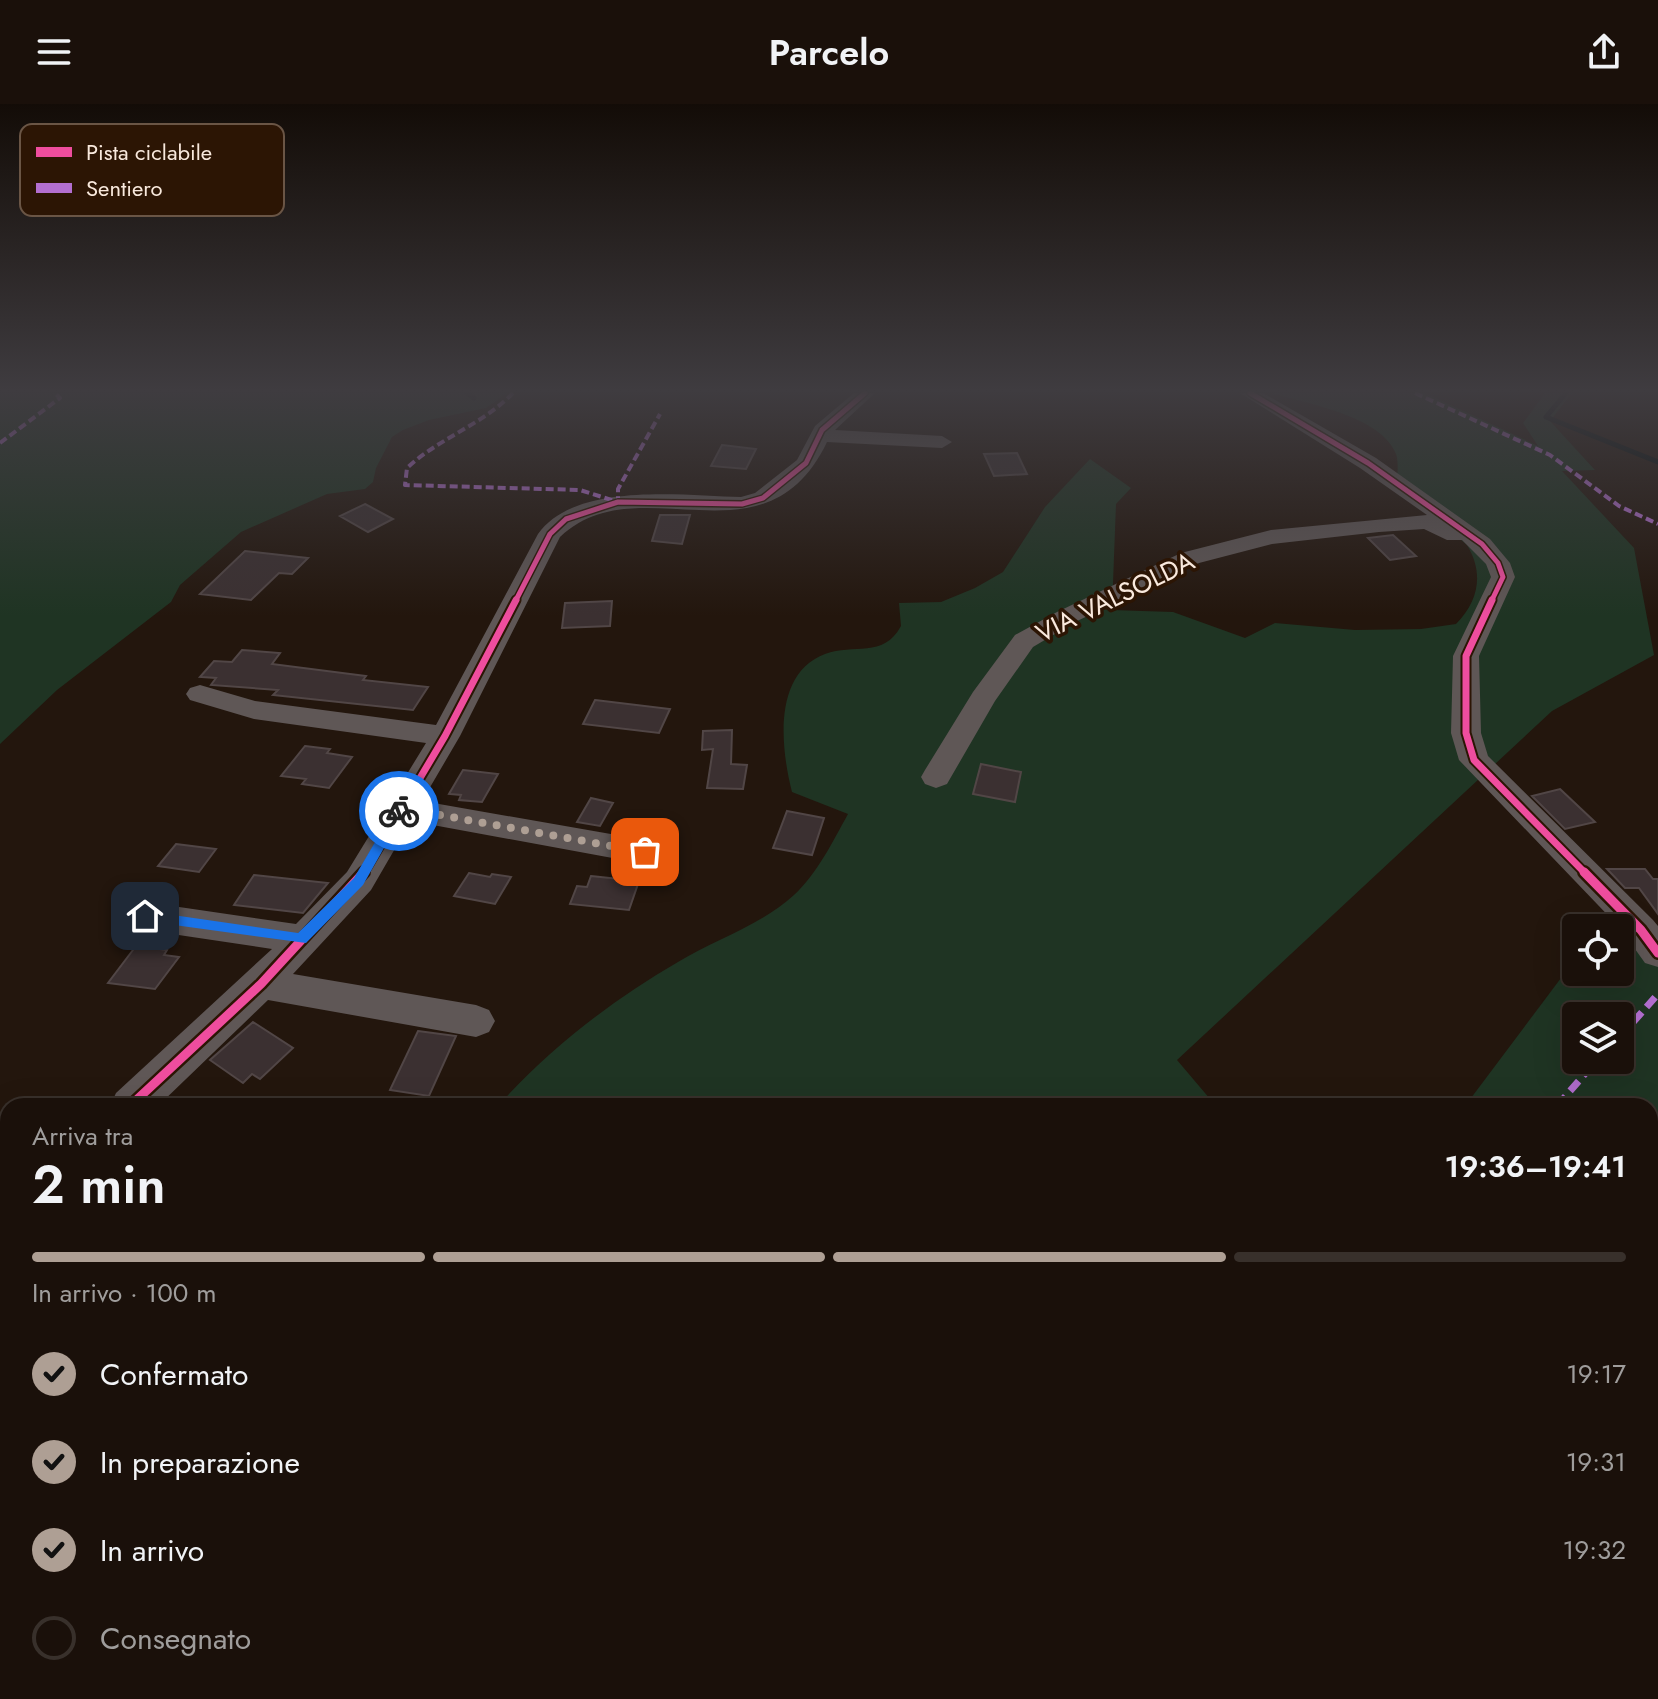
<!DOCTYPE html>
<html lang="it">
<head>
<meta charset="utf-8">
<style>
	body { margin:0; font-family:Jost,sans-serif; background:#231913; color:#f1f3f6; height:100vh; display:flex; flex-direction:column; font-size:30px; white-space:nowrap }
	* { box-sizing:border-box; margin:0 }
	p { font-size:26px; color:#9f9d9c }
	.icon { flex:none; width:44px; height:44px; fill:none; stroke:currentColor; stroke-width:2; stroke-linecap:round; stroke-linejoin:round }
	.map { position:relative; flex:1; overflow:hidden }
	.panel { position:absolute; left:0px; top:994px; width:1658px; height:602px; display:flex; flex-direction:column; background:#1a100a; border-radius:24px 24px 0 0; box-shadow:0 8px 32px #0002,0 0 0 2px #38302b }
	.panel>* { flex:none }
	.controls { position:absolute; left:1562px; top:810px; display:grid; gap:16px }
	.controls a { display:grid; place-items:center; width:72px; height:72px; border-radius:8px; background:#1a100a; box-shadow:0 8px 32px #0002,0 0 0 2px #38302b; font-size:40px }
	.pin { position:absolute; display:grid; place-items:center; width:68px; height:68px; color:#fff; margin:-34px; border-radius:16px; box-shadow:0 4px 12px #0006 }
	.courier { position:absolute; display:grid; place-items:center; width:80px; height:80px; margin:-40px; border:6px solid #1a73e8; border-radius:50%; background:#fff; color:#222; box-shadow:0 2px 10px #0007 }
	.headline em { font-style:normal; font-weight:600 }
	.headline div { display:flex; flex-direction:column-reverse }
	.headline { display:flex; align-items:center; justify-content:space-between; height:136px; padding:0 32px }
	h1 { font-size:52px; font-weight:600; line-height:60px }
	.bar { display:grid; grid-template-columns:repeat(4,1fr); gap:12px 8px; align-content:center; height:96px; padding:0 32px }
	.bar i { height:10px; border-radius:6px; background:#38302b }
	.bar .on { background:#ae9f94 }
	.bar p { grid-column:span 4 }
	ol { padding:0 32px; list-style:none }
	li { display:flex; align-items:center; gap:24px; height:88px }
	li p { margin-inline-start:auto }
	li .icon { padding:8px; border-radius:50%; background:#ae9f94; color:#111; stroke-width:4 }
	li:last-child { color:#9f9d9c }
	li i { width:44px; height:44px; border:4px solid #38302b; border-radius:50% }
	header { display:flex; justify-content:space-between; align-items:center; height:104px; padding:0 32px; background:#1a100a; font-size:36px; font-weight:600 }
	.map>svg:first-child { display:block }
	.green { fill:#1f3423; fill-rule:evenodd }
	.lines { fill:none; stroke-linecap:round; stroke-linejoin:round }
	.stream { stroke:#040e0f; stroke-width:5 }
	.building { fill:#3b3031; stroke:#514646; stroke-width:2 }
	.minor { fill:#5f5756; fill-rule:evenodd }
	.quiet-far1 { stroke:#b36fd0; stroke-width:4; stroke-dasharray:8 4; stroke-linecap:butt }
	.quiet { stroke:#b36fd0; stroke-width:7; stroke-dasharray:13 7; stroke-linecap:butt }
	.cycleway-far2-casing { stroke:#2c1504; stroke-width:8 }
	.cycleway-far1-casing { stroke:#2c1504; stroke-width:11 }
	.cycleway-casing { stroke:#2c1504; stroke-width:14 }
	.cycleway-far2 { stroke:#ef4d9e; stroke-width:5 }
	.cycleway-far1 { stroke:#ef4d9e; stroke-width:7 }
	.cycleway { stroke:#ef4d9e; stroke-width:9 }
	.route { fill:#1a73e8 }
	.done { stroke:#ae9f94; stroke-width:8; stroke-dasharray:0 14.4 }
	.labels { text-anchor:middle; dominant-baseline:central; stroke-width:7; stroke-linejoin:round; paint-order:stroke }
	.far-street-label { font-size:26px; fill:#f9e9dd; stroke:#2c1504 }
	.key { fill:#2c1504; stroke:#6a5545; stroke-width:2 }
	.key-label { font-size:22px; fill:#f9e9dd }
</style>
</head>
<body>
<header><svg class="icon" aria-label="menu" viewBox="0 0 24 24"><path d="M4 6h16M4 12h16M4 18h16"/></svg>Parcelo<svg class="icon" aria-label="share" viewBox="0 0 24 24"><path d="M12 15V3M7 8l5-5 5 5M5 13v7h14v-7"/></svg></header>
<div class="map">
<svg width="1658" height="1595" viewBox="0 0 1658 1595">
	<rect width="100%" height="100%" fill="#23160d"/>
	<!-- green -->
	<path class="green" d="M0 289H507L486 304 429 316 403 326 392 333 376 364 373 378 365 385 327 390 241 428 180 481 171 498 57 586 0 640Z
		M1271 289H1425L1538 342 1523 319 1545 289H1572L1550 317 1595 366 1562 367 1634 444 1654 551 1552 607 1177 956 1216 1002H498C550 944 611 897 678 858 716 835 760 822 794 791 817 770 833 737 848 710L792 688C781 645 772 570 825 550 854 539 883 555 901 522L899 499 941 498 975 484 1003 468 1045 403 1090 355 1131 384 1116 400 1112 506 1173 508 1245 534 1275 519 1355 526 1421 525 1456 520C1479 497 1484 469 1467 441L1397 381C1397 371 1399 359 1396 350 1382 312 1305 299 1271 289Z
		M1658 823V1071L1654 1077 1650 1076V1002H1465L1576 854V868H1620V825ZM1576 912H1620V956H1576Z
		M8 1134V1588H1021L1020 1595H0V1144Z"/>
	<g class="lines">
		<!-- stream -->
		<path class="stream" d="M467 289 474 294
			M1566 289 1546 313 1658 358"/>
	</g>
	<!-- building -->
	<path class="building" d="M722 341 756 345 746 365 711 362Z
		M1017 349 1027 370 994 372 984 350Z
		M365 400 393 415 368 428 340 412Z
		M660 411H690L682 440 652 437Z
		M1393 431 1416 452 1390 456 1368 434Z
		M245 447 308 454 292 470 279 469 251 496 200 490Z
		M612 497 610 522 562 524 565 499Z
		M242 546 280 549 272 560 366 572 363 576 428 583 413 606 273 591 278 586 211 581 216 574 200 573 214 557 232 558Z
		M595 596 670 605 659 629 583 620Z
		M732 626 731 660 747 661 743 685 707 684 713 645 702 646 703 627Z
		M305 642 330 645 327 649 352 653 329 684 302 680 306 675 281 672Z
		M981 660 1021 668 1015 698 973 690Z
		M463 666 498 670 482 698 459 696 461 691 449 690Z
		M1560 685 1595 718 1565 725 1532 692Z
		M591 694 613 699 600 722 577 718Z
		M787 707 824 714 812 751 773 744Z
		M176 740 216 745 199 768 158 762Z
		M1607 765H1645L1653 775H1658V810L1639 784H1625Z
		M469 769 490 773 492 770 511 773 495 800 454 792Z
		M254 771 328 779 303 809 234 801Z
		M591 772 639 777 629 806 570 800 577 782 587 783Z
		M136 842 167 846 164 851 179 853 155 885 108 879Z
		M253 918 293 944 260 975 252 970 243 979 210 956Z
		M418 927 456 932 429 992 390 986Z"/>
	<g class="lines">
		<!-- minor -->
		<path class="minor" d="M854 289H875L835 326 942 332 952 338 942 344 827 338C765 468 639 358 560 433L460 632 422 697 645 736 657 739 661 748 657 757 645 760 411 717 371 786 293 870 476 901 489 906 495 917 489 928 476 933 268 896 158 1002H110L116 989 272 845 145 826 133 822 128 812 133 802 145 798 296 820 347 768 426 639 254 615 190 596 186 590 190 584 200 581 255 597 436 621 538 430C576 377 684 392 741 393L755 389 797 356 815 322Z
			M1240 289H1263L1376 354 1490 435 1510 459 1515 473 1479 552 1481 629 1488 652 1653 816 1658 822V863L1645 859 1620 824 1459 656 1451 629 1453 552 1491 473 1486 460 1462 436H1447L1424 425 1379 428 1272 440 1199 459 1075 518 1033 543 995 597 947 680 936 684 925 680 921 673 925 666 973 588 1015 531 1057 508 1181 449 1271 426 1427 411 1360 364Z
			M8 1050V1090L0 1093V1053Z"/>
		<!-- quiet-far1 -->
		<path class="quiet-far1" d="M513 289C482 321 439 334 407 364L405 381 580 386 618 398V385L660 310
			M1415 289 1550 351 1619 402 1658 420
			M0 339 60 294 55 289"/>
		<!-- quiet -->
		<path class="quiet" d="M1620 933 1658 890
			M1557 1002 1597 956"/>
		<!-- cycleway-far2 casing -->
		<g class="cycleway-far2-casing">
			<path id="cycleway-far2" d="M1250 289 1368 359 1482 440 1498 459 1503 473 1491 498
				M515 498 550 430 566 415 618 398 742 400 763 394 806 359 822 326 865 289"/>
		</g>
		<!-- cycleway-far1 casing -->
		<g class="cycleway-far1-casing">
			<path id="cycleway-far1" d="M1492 496 1466 552V629L1474 656 1586 770
				M363 770 445 632 516 496"/>
		</g>
		<!-- cycleway casing -->
		<g class="cycleway-casing">
			<path id="cycleway" d="M1584 768 1641 826 1658 849
				M130 1002 261 880 364 768"/>
		</g>
		<!-- cycleway-far2 -->
		<use href="#cycleway-far2" class="cycleway-far2"/>
		<!-- cycleway-far1 -->
		<use href="#cycleway-far1" class="cycleway-far1"/>
		<!-- cycleway -->
		<use href="#cycleway" class="cycleway"/>
	</g>
	<!-- sky -->
	<linearGradient id="sky" x2="0" y2="1"><stop stop-color="#130c07"/><stop offset="0.56" stop-color="#3f3c40"/><stop offset="1" stop-color="#3f3c40" stop-opacity="0"/></linearGradient>
	<rect width="1658" height="512" fill="url(#sky)"/>
	<!-- route -->
	<path class="route" d="M399 703 405 707 363 781 306 839 145 817 139 812 145 807 298 829 354 774 395 704Z"/>
	<g class="lines">
		<!-- done -->
		<path class="done" d="M399 707 401 704 645 748"/>
	</g>
	<g class="labels">
		<!-- far-street labels -->
		<g class="far-street-label">
			<text transform="translate(1115 493) rotate(-26)">VIA VALSOLDA</text>
		</g>
	</g>
	<!-- legend -->
	<rect x="20" y="20" width="264" height="92" rx="12" class="key"/>
	<rect x="36" y="43" width="36" height="10" fill="#ef4d9e"/>
	<rect x="36" y="79" width="36" height="10" fill="#b36fd0"/>
	<g class="key-label">
		<text x="86" y="56">Pista ciclabile</text>
		<text x="86" y="92">Sentiero</text>
	</g>
</svg>
<div class="controls">
<a><svg class="icon" aria-label="locate" viewBox="0 0 24 24"><circle cx="12" cy="12" r="6"/><path d="M12 2v4M12 18v4M2 12h4M18 12h4"/></svg></a>
<a><svg class="icon" aria-label="layers" viewBox="0 0 24 24"><path d="M12 4l9 5-9 5-9-5zM3 14l9 5 9-5"/></svg></a>
</div>
<div class="pin" style="left:645px;top:748px;background:#ea580c"><svg class="icon" aria-label="bag" viewBox="0 0 24 24"><path d="M5 8h14l-1 12H6zM9 8a3 3 0 0 1 6 0"/></svg></div>
<div class="pin" style="left:145px;top:812px;background:#1f2937"><svg class="icon" aria-label="home" viewBox="0 0 24 24"><path d="M3 11l9-7 9 7M6 9v11h12V9"/></svg></div>
<div class="courier" style="left:399px;top:707px"><svg class="icon" aria-label="bike" viewBox="0 0 24 24"><circle cx="6" cy="16" r="4"/><circle cx="18" cy="16" r="4"/><path d="M6 16l4-8h5l3 8M10 8l3 8H6M13 5h3"/></svg></div>
<section class="panel">
<div class="headline"><div><h1>2 min</h1><p>Arriva tra</p></div><em>19:36–19:41</em></div>
<div class="bar"><i class="on"></i><i class="on"></i><i class="on"></i><i></i><p>In arrivo · 100 m</p></div>
<ol>
<li><svg class="icon" aria-label="check" viewBox="0 0 24 24"><path d="M5 12l5 5 9-10"/></svg>Confermato<p>19:17</p></li>
<li><svg class="icon" aria-label="check" viewBox="0 0 24 24"><path d="M5 12l5 5 9-10"/></svg>In preparazione<p>19:31</p></li>
<li><svg class="icon" aria-label="check" viewBox="0 0 24 24"><path d="M5 12l5 5 9-10"/></svg>In arrivo<p>19:32</p></li>
<li><i></i>Consegnato</li>
</ol>
</section>
</div>
</body>
</html>
